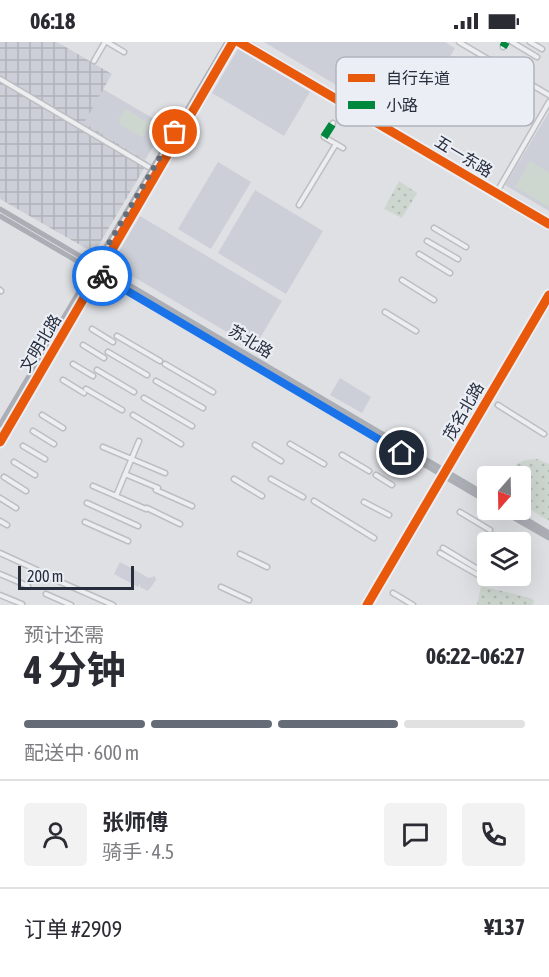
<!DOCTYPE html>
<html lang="zh">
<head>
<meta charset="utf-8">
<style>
	body { margin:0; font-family:"Asap Condensed","Noto Sans SC",sans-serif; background:#f2f2f3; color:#2b2b33; height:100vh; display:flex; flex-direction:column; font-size:22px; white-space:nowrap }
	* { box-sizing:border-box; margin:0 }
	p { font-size:20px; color:#7c7c81 }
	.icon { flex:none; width:33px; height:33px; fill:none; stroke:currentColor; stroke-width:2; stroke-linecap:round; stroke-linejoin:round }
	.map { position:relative; height:563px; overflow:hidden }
	.panel { display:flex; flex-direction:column; background:#fff; flex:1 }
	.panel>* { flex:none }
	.needle { width:39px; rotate:200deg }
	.tools { position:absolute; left:477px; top:424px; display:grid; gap:12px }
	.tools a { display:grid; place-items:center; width:54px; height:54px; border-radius:6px; background:#fff; box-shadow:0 6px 24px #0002; font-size:30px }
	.scale { position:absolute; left:18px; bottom:15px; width:116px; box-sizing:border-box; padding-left:6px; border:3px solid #262d3c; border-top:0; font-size:16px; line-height:21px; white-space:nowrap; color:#262d3c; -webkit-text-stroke:4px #ebeef4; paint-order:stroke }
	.pin { position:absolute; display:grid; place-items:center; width:51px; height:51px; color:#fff; margin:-26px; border:3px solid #fff; border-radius:50%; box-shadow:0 2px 6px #0007 }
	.courier { position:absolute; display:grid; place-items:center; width:60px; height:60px; margin:-30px; border:4px solid #1a73e8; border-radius:50%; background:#fff; color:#222; box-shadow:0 2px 8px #0007 }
	.headline em { font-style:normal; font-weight:700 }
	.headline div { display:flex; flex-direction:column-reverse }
	.headline { display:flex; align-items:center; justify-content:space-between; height:102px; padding:0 24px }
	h1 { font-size:39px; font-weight:700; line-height:45px }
	.bar { display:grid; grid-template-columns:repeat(4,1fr); gap:9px 6px; align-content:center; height:72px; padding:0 24px }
	.bar i { height:8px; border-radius:4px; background:#e1e1e2 }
	.bar .selected { background:#666c77 }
	.bar p { grid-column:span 4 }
	.line { display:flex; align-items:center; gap:15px; padding:0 24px; border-top:2px solid #e1e1e2 }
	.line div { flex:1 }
	.round { display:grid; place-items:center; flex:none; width:63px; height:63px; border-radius:6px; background:#f2f2f3 }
	.status { display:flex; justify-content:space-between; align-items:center; height:42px; padding:0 30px; background:#fff; direction:ltr }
	.status svg { height:16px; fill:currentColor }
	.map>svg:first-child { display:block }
	.built { fill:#cccfd7 }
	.industrial { fill:url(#industrial-grid) }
	.grass { fill:url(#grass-dots) }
	.park { fill:#ced7cf }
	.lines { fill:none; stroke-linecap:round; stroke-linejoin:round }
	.street-casing { stroke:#bdbec2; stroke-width:7 }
	.street { stroke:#edeef0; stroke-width:4 }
	.secondary { stroke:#abaeb4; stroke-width:5 }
	.quiet { stroke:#00873e; stroke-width:8; stroke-dasharray:15 8; stroke-linecap:butt }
	.cycleway-casing { stroke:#ebeef4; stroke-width:13 }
	.cycleway { stroke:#e8590c; stroke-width:9 }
	.done { stroke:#666c77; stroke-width:6; stroke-dasharray:0 10.8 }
	.route { stroke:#1a73e8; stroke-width:8 }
	.labels { text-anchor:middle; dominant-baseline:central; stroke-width:4.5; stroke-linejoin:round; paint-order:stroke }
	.street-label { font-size:16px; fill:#262d3c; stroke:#ebeef4 }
	.key { fill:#ebeef4; stroke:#b0b4bd; stroke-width:1.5 }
	.key-label { font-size:16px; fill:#262d3c }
</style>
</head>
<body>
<div class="status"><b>06:18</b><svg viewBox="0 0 49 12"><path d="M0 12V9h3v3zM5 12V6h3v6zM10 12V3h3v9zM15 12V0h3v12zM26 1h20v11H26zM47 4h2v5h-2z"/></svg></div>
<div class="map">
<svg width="549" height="563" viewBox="0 0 549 563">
	<defs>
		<pattern id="industrial-grid" width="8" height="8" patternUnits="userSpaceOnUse" patternTransform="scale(1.5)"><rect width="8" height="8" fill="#cccfd7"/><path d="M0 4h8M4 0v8" fill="none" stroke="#afb2b9"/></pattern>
		<pattern id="grass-dots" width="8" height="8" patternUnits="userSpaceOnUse" patternTransform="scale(1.5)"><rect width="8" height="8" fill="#ced7cf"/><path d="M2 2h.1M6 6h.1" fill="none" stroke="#b1b9b3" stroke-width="1.8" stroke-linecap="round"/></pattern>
	</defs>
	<rect width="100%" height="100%" fill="#dee0e4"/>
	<!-- built -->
	<path class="built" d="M264 0H445L455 6 418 69 405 62 395 78Z
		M238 7 310 50 284 94 212 51Z
		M103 47 166 84 145 118 83 81Z
		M549 70V169L505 143Z
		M218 120 251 140 211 207 178 187Z
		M255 148 323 189 286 252 218 211Z
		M140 174 282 259 254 306 112 222Z
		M340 336 371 355 362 371 330 353Z
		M120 520 149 536 155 534 156 538 148 549 140 545V541L138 545 114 532Z"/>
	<!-- industrial -->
	<path class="industrial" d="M0 0H57L112 32 84 81 148 120 94 211 0 157Z"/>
	<!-- grass -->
	<path class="grass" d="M399 139 417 151 402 176 384 167Z
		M537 417 549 422V479L521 462 520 435H506C512 422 523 417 537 417Z
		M481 544 530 556 534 558 533 563H477Z"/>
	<!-- park -->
	<path class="park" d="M126 67 150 82 143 96 121 83 119 77Z
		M530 119 549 131V165L515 145Z"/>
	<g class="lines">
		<!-- street casing -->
		<g class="street-casing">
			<path id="street" d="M107 0 124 10
				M459 0 549 53
				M512 0 537 15
				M530 0 542 7
				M503 5 506 0
				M94 19 105 0
				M0 37 152 127
				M333 81 324 95 343 106
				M498 148 549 60
				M299 163 336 102
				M434 186 466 205
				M427 199 458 217
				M419 212 450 231
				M402 238 434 258
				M0 248 1 249
				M385 270 416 289
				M92 287 113 300
				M117 294 160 319
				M83 303 104 316
				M108 310 147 333
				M73 322 93 334
				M165 322 213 350
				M97 328 134 350
				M63 338 84 351
				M156 339 203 366
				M86 347 122 368
				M144 356 192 384
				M498 363 544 392
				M42 373 63 386
				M133 373 181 402
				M33 389 54 402
				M290 402 324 422
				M255 403 281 419
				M23 404 45 417
				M103 405 165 431
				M342 413 369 429
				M14 420 35 433
				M125 432 158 446
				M376 433 392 443
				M4 435 26 449
				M234 437 262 454
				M271 437 303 455
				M93 444 146 467
				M156 448 192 464
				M116 454 139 399
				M0 456 16 466
				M314 459 374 496
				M364 460 389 473
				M87 461 138 484
				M147 466 180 482
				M460 470 490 488
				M0 479 7 483
				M85 480 128 499
				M443 506 481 529
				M0 511 37 528
				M440 511 480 534
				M240 512 267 525
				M0 532 28 544
				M47 534 113 563
				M221 545 249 558
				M393 551 413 563
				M46 552 71 563
				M0 553 22 562"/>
		</g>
		<!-- street -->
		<use href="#street" class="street"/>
		<!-- secondary -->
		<path class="secondary" d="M239 0 549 182
			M247 0 299 31
			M509 154 549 178
			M0 167 488 454
			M0 174 488 460
			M0 383 227 0
			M0 400 233 0
			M500 468 549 496
			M511 468 549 491
			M367 563 549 253"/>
		<!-- quiet -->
		<path class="quiet" d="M503 5 506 0
			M324 95 333 81"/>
		<!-- cycleway casing -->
		<g class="cycleway-casing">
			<path id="cycleway" d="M239 0 549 182
				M0 400 233 0
				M367 563 549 253"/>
		</g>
		<!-- cycleway -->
		<use href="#cycleway" class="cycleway"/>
	</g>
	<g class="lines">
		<!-- done -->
		<path class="done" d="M102 234 93 228 175 90"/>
		<!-- route -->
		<path class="route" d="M102 234 402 411"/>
	</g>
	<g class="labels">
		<!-- street labels -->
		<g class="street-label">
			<text transform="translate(464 114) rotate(31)">五一东路</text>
			<text transform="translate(251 299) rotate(31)">苏北路</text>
			<text transform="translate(40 301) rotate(-59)">文明北路</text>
			<text transform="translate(463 369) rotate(-60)">茂名北路</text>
		</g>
	</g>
	<!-- legend -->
	<rect x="336" y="15" width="198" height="69" rx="9" class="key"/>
	<rect x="348" y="32" width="27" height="8" fill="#e8590c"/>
	<rect x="348" y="59" width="27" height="8" fill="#00873e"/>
	<g class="key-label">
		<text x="386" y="42">自行车道</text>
		<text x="386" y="69">小路</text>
	</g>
</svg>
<div class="tools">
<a><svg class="needle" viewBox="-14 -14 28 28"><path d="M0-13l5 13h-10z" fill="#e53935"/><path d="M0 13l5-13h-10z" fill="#7c7c81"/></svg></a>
<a><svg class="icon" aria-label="layers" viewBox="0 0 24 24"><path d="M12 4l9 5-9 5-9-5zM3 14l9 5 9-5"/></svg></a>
</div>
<div class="scale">200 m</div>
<div class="pin" style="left:175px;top:90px;background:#ea580c"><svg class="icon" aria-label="bag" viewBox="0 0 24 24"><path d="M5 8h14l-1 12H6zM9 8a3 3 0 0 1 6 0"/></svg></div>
<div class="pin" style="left:402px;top:411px;background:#1f2937"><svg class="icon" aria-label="home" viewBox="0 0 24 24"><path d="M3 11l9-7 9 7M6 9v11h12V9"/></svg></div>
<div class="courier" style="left:102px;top:234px"><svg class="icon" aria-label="bike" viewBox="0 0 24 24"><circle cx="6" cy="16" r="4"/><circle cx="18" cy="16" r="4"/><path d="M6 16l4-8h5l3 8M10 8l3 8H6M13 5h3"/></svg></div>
</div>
<section class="panel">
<div class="headline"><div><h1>4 分钟</h1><p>预计还需</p></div><em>06:22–06:27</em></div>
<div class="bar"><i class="selected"></i><i class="selected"></i><i class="selected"></i><i></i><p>配送中 · 600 m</p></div>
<div class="line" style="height:108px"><a class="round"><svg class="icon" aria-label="person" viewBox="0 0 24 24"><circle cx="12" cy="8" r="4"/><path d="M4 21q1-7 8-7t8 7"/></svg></a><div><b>张师傅</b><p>骑手 · 4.5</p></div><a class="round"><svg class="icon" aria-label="chat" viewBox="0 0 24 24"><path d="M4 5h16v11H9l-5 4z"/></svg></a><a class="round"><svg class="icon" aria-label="phone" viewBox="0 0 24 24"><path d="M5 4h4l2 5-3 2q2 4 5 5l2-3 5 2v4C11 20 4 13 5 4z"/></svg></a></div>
<div class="line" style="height:78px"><div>订单 #2909</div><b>¥137</b></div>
</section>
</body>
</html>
